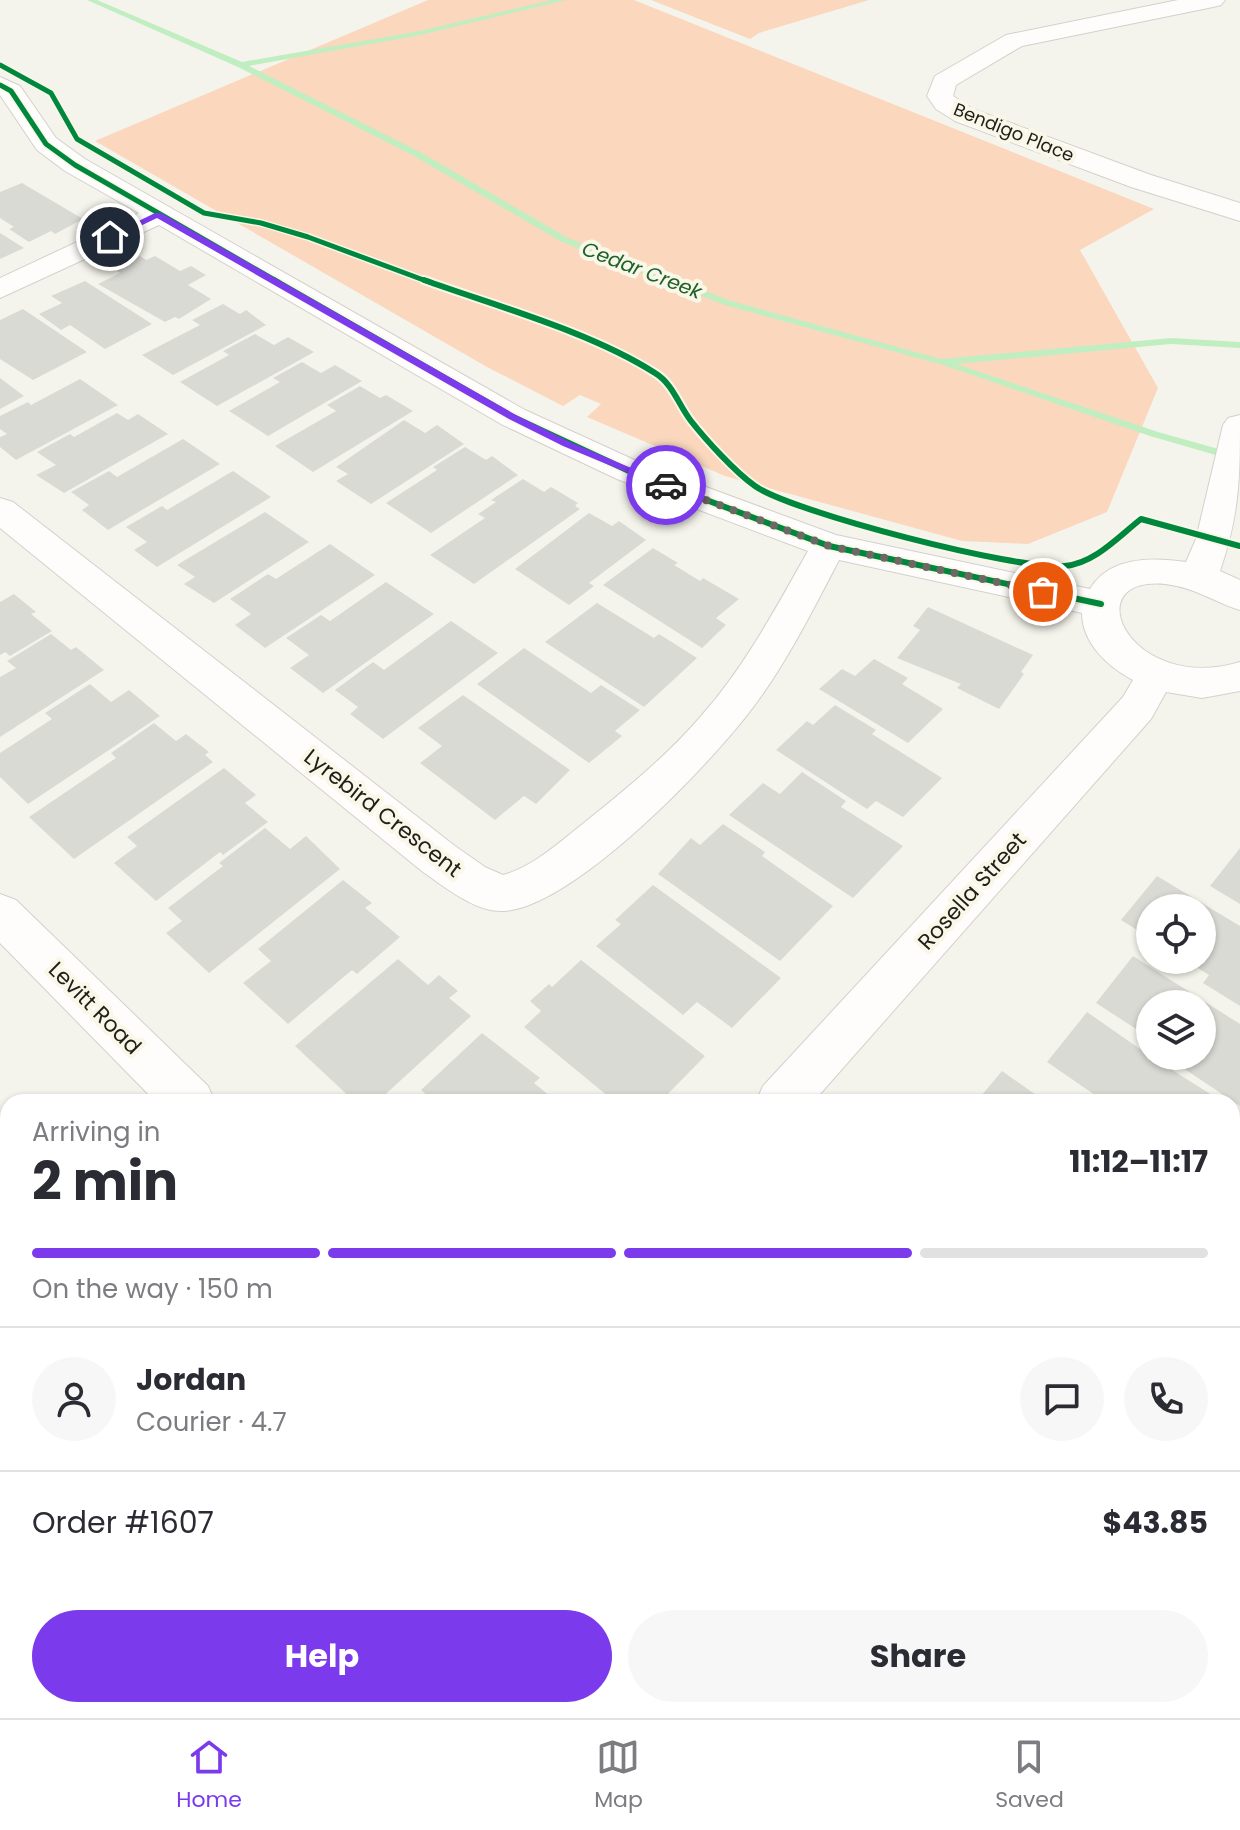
<!DOCTYPE html>
<html lang="en">
<head>
<meta charset="utf-8">
<style>
	body { margin:0; font-family:Poppins,sans-serif; background:#f7f7f7; color:#2b2b33; height:100vh; display:flex; flex-direction:column; font-size:30px; white-space:nowrap }
	* { box-sizing:border-box; margin:0 }
	p { font-size:26px; color:#7c7c81 }
	.icon { flex:none; width:44px; height:44px; fill:none; stroke:currentColor; stroke-width:2; stroke-linecap:round; stroke-linejoin:round }
	.map { position:relative; flex:1; overflow:hidden }
	.drawer { position:absolute; left:0px; top:1094px; width:1240px; height:624px; display:flex; flex-direction:column; background:#fff; border-radius:24px 24px 0 0; box-shadow:0 2px 6px #0004 }
	.drawer>* { flex:none }
	.buttons { position:absolute; left:1136px; top:894px; display:grid; gap:16px }
	.buttons a { display:grid; place-items:center; width:80px; height:80px; border-radius:50%; background:#fff; box-shadow:0 2px 6px #0004; font-size:40px }
	.pin { position:absolute; display:grid; place-items:center; width:68px; height:68px; color:#fff; margin:-34px; border:4px solid #fff; border-radius:50%; box-shadow:0 2px 8px #0007 }
	.courier { position:absolute; display:grid; place-items:center; width:80px; height:80px; margin:-40px; border:6px solid #7c3aed; border-radius:50%; background:#fff; color:#222; box-shadow:0 2px 10px #0007 }
	.overview em { font-style:normal; font-weight:700 }
	.overview div { display:flex; flex-direction:column-reverse }
	.overview { display:flex; align-items:center; justify-content:space-between; height:136px; padding:0 32px }
	h1 { font-size:52px; font-weight:700; line-height:60px }
	.bar { display:grid; grid-template-columns:repeat(4,1fr); gap:12px 8px; align-content:center; height:96px; padding:0 32px }
	.bar i { height:10px; border-radius:6px; background:#e1e1e2 }
	.bar .selected { background:#7c3aed }
	.bar p { grid-column:span 4 }
	.line { display:flex; align-items:center; gap:20px; padding:0 32px; border-top:2px solid #e1e1e2 }
	.line div { flex:1 }
	.round { display:grid; place-items:center; flex:none; width:84px; height:84px; border-radius:42px; background:#f7f7f7 }
	.action { display:flex; gap:16px; margin-top:auto; padding:16px 32px }
	.action a { flex:1; height:92px; border-radius:48px; background:#7c3aed; color:#fff; font-size:32px; font-weight:700; line-height:92px; text-align:center }
	.action a+a { background:#f7f7f7; color:#2b2b33 }
	.tab-bar { display:flex; justify-content:space-around; align-items:center; height:112px; border-top:2px solid #e1e1e2; background:#fff; font-size:22px; color:#7c7c81 }
	.tab-bar a { display:grid; justify-items:center; gap:4px }
	.tab-bar .selected { color:#7c3aed }
	.map>svg:first-child { display:block }
	.green { fill:#fad7bd }
	.lines { fill:none; stroke-linecap:round; stroke-linejoin:round }
	.stream { fill:#c0eec1; fill-rule:evenodd }
	.building { fill:#dadad4 }
	.minor-casing { stroke:#d2d1cb; stroke-width:2 }
	.minor { fill:#fefdfc; fill-rule:evenodd }
	.cycleway-far1-casing { stroke:#f9f7e8; stroke-width:8 }
	.cycleway-casing { stroke:#f9f7e8; stroke-width:10 }
	.cycleway-far1 { stroke:#00873e; stroke-width:5 }
	.cycleway { stroke:#00873e; stroke-width:6 }
	.route { fill:#7c3aed }
	.done { stroke:#6a6963; stroke-width:8; stroke-dasharray:0 14.4 }
	.labels { text-anchor:middle; dominant-baseline:central; stroke-width:8; stroke-linejoin:round; paint-order:stroke }
	.far-street-label { font-size:18px; fill:#1f1e19; stroke:#f9f7e8 }
	.far-water-label { font-size:20px; font-style:italic; fill:#1e6129; stroke:#f9f7e8 }
	.street-label { font-size:22px; fill:#1f1e19; stroke:#f9f7e8 }
</style>
</head>
<body>
<div class="map">
<svg width="1240" height="1718" viewBox="0 0 1240 1718">
	<rect width="100%" height="100%" fill="#f5f4ec"/>
	<!-- green -->
	<path class="green" d="M428 0H634L1154 209 1080 250 1158 388 1107 512 1028 544 962 541 725 476 587 417 601 404 580 395 563 406 487 367 95 141Z
		M651 0H869L759 33 750 39Z"/>
	<g class="lines">
		<!-- stream -->
		<path class="stream" d="M87 0H97L242 62 420 31 552 0H566L420 35 249 66 420 152 568 238 731 301 941 359 1171 338 1240 342V348L1171 344 956 364 1158 432 1240 455V462L1150 436 943 365 725 305 562 242 414 156 238 67Z"/>
	</g>
	<!-- building -->
	<path class="building" d="M22 183 83 219 55 234 51 231 29 242 9 229 14 227 0 218V192Z
		M0 233 24 248 0 259Z
		M140 256 146 260 155 256 180 271 191 266 206 275 188 285 211 299 179 319 175 317 165 322 98 284 120 273 117 271Z
		M85 281 152 324 105 349 70 325 61 330 39 314 62 303 51 296Z
		M223 304 240 314 246 310 266 325 173 375 142 355 200 325 192 320Z
		M23 309 87 352 33 380 0 359V320Z
		M255 334 274 345 288 337 314 352 217 406 180 382 229 355 223 351Z
		M302 362 321 373 335 365 362 381 268 436 229 411 280 382 273 378Z
		M0 378 24 396 0 409Z
		M80 379 118 405 16 460 0 447V437L7 434 0 429V416L28 402 31 405Z
		M360 386 380 398 386 395 413 411 313 472 275 446 336 411 327 405Z
		M117 413 128 420 138 414 168 434 64 493 36 475 56 465 37 452 70 434 74 437Z
		M404 420 425 433 437 425 464 444 371 504 336 481 348 474 336 467Z
		M183 439 220 464 108 530 82 510 89 505 71 492 109 471 117 477Z
		M465 447 486 460 492 456 518 475 431 533 386 503 437 470 433 467Z
		M233 471 271 497 157 567 134 550 147 542 126 527 162 506 167 510Z
		M523 479 544 492 551 487 578 503 575 506 580 509 474 584 430 555 485 518 478 514 496 502 491 500Z
		M265 512 309 542 214 603 184 584 195 577 177 565Z
		M589 513 612 526 619 521 646 540 589 583 594 586 569 605 515 569Z
		M330 544 375 575 265 648 235 625 251 614 230 599 268 574 276 579Z
		M653 548 678 563 674 565 700 581 703 578 739 599 716 618 726 625 702 648 603 585Z
		M386 582 434 614 323 693 290 668 309 655 286 638 321 615 330 621Z
		M14 594 36 612 31 614 52 631 10 656 5 652 0 655V602Z
		M597 603 654 638 659 634 697 658 644 707 545 642Z
		M928 607 1033 655 1021 672 1024 674 999 709 957 688 961 684 897 658 920 630 913 626Z
		M451 621 498 653 383 739 350 714 358 707 335 690 373 662 384 670Z
		M51 634 71 650 76 647 104 670 0 737V677L16 668 7 661Z
		M524 648 591 693 601 685 640 710 615 731 622 736 589 763 477 684Z
		M874 659 908 678 902 684 943 709 908 743 819 689 842 669 855 676Z
		M90 684 111 702 129 690 160 716 28 804 0 777V753L52 719 45 713Z
		M463 695 570 770 536 804 524 796 495 820 420 763 442 746 418 728Z
		M835 705 876 730 872 734 942 778 903 817 876 801 867 809 776 750 807 721 813 725Z
		M154 723 176 741 186 734 209 752 205 755 213 762 74 859 29 817 116 758 111 753Z
		M224 768 256 795 245 803 268 822 223 855 220 852 156 901 114 863 137 846 127 837Z
		M802 772 846 801 841 807 903 846 853 898 729 815 763 783 780 794Z
		M723 824 765 852 762 856 833 906 780 961 658 874 691 838 700 845Z
		M265 828 290 849 306 836 340 869 209 973 166 933 182 921 168 908 223 866 219 863Z
		M1240 848V904L1210 886Z
		M1157 876 1240 926V1006L1203 983 1209 975 1185 960H1202V908H1150V938L1121 920Z
		M343 880 372 903 365 908 400 937 357 974 352 970 288 1024 243 983 271 961 258 949Z
		M653 885 781 978 732 1028 697 1002 683 1015 596 946 621 924 615 920Z
		M1133 956 1240 1024V1106L1183 1068 1187 1063 1177 1056H1202V1004H1150V1038L1096 1003Z
		M398 959 428 985 439 975 458 991 449 998 471 1016 377 1102H355L295 1046Z
		M581 960 705 1056 660 1102H615L524 1027 541 1011 530 1001 549 984 552 987Z
		M1087 1012 1150 1056 1223 1102H1105L1047 1062Z
		M482 1033 540 1078 534 1083 557 1102H435L421 1090Z
		M1002 1071 1046 1102H976Z
		M1240 1607V1718H1189L1194 1710H1232V1622Z
		M986 1710H1106L1101 1718H994Z"/>
	<g class="lines">
		<!-- minor casing -->
		<g class="minor-casing">
			<path id="minor" d="M1178 0H1225L1221 5 1213 7 1022 46 956 85 953 96 973 109 1151 175 1240 203V221L1131 187 955 121 936 109 927 96 935 76 1006 35Z
				M0 77 20 86 56 138 85 159 525 410 641 463 836 535 1090 589C1109 556 1153 557 1186 562L1196 539 1223 425 1228 418 1240 415C1240 477 1240 512 1220 571L1240 580V610C1214 602 1194 587 1165 584 1074 576 1130 695 1240 662V691L1202 698 1166 692 1151 719 813 1102H756L763 1086 1123 697 1133 680C1108 667 1082 643 1082 613L839 560C814 608 789 658 757 702 716 759 575 907 504 911 476 913 445 887 423 872L0 528V498L13 502 455 846 485 867 503 875C533 867 561 841 585 822 625 790 668 755 702 715 745 666 776 608 808 551L617 479 501 424 159 225 0 298V278L139 213 65 171 37 150 0 95Z
				M0 894 16 900 208 1086 215 1102H156L0 943Z
				M1240 1278V1450L1232 1446V1281Z
				M696 1710H760L761 1718H697Z"/>
		</g>
		<!-- minor -->
		<use href="#minor" class="minor"/>
		<!-- cycleway-far1 casing -->
		<g class="cycleway-far1-casing">
			<path id="cycleway-far1" d="M0 65 51 93 77 139 204 213 261 223 308 237 429 282
				M0 85 11 91 46 144 75 165 278 282"/>
		</g>
		<!-- cycleway casing -->
		<g class="cycleway-casing">
			<path id="cycleway" d="M274 280 513 417 629 471 829 546 1101 604
				M424 280C496 306 591 332 655 373 673 384 678 404 691 421 706 440 735 472 755 486 791 512 1020 571 1065 566 1095 563 1118 537 1141 519L1240 546"/>
		</g>
		<!-- cycleway-far1 -->
		<use href="#cycleway-far1" class="cycleway-far1"/>
		<!-- cycleway -->
		<use href="#cycleway" class="cycleway"/>
	</g>
	<!-- route -->
	<path class="route" d="M155 213H161L516 415 570 442 671 485 662 487 563 446 509 419 157 218 113 239 106 237Z"/>
	<g class="lines">
		<!-- done -->
		<path class="done" d="M666 485 829 546 1043 592"/>
	</g>
	<g class="labels">
		<!-- far-street labels -->
		<g class="far-street-label">
			<text transform="translate(1014 132) rotate(22)">Bendigo Place</text>
		</g>
		<!-- far-water labels -->
		<g class="far-water-label">
			<text transform="translate(642 270) rotate(21)">Cedar Creek</text>
		</g>
		<!-- street labels -->
		<g class="street-label">
			<text transform="translate(383 813) rotate(38)">Lyrebird Crescent</text>
			<text transform="translate(972 891) rotate(-48)">Rosella Street</text>
			<text transform="translate(95 1008) rotate(45)">Levitt Road</text>
		</g>
	</g>
</svg>
<div class="buttons">
<a><svg class="icon" aria-label="locate" viewBox="0 0 24 24"><circle cx="12" cy="12" r="6"/><path d="M12 2v4M12 18v4M2 12h4M18 12h4"/></svg></a>
<a><svg class="icon" aria-label="layers" viewBox="0 0 24 24"><path d="M12 4l9 5-9 5-9-5zM3 14l9 5 9-5"/></svg></a>
</div>
<div class="pin" style="left:1043px;top:592px;background:#ea580c"><svg class="icon" aria-label="bag" viewBox="0 0 24 24"><path d="M5 8h14l-1 12H6zM9 8a3 3 0 0 1 6 0"/></svg></div>
<div class="pin" style="left:110px;top:237px;background:#1f2937"><svg class="icon" aria-label="home" viewBox="0 0 24 24"><path d="M3 11l9-7 9 7M6 9v11h12V9"/></svg></div>
<div class="courier" style="left:666px;top:485px"><svg class="icon" aria-label="car" viewBox="0 0 24 24"><path d="M5 17H2v-5l4-1 3-4h7l3 4 3 1v5h-3M9 17h6M6 11h13"/><circle cx="7" cy="17" r="2"/><circle cx="17" cy="17" r="2"/></svg></div>
<section class="drawer">
<div class="overview"><div><h1>2 min</h1><p>Arriving in</p></div><em>11:12–11:17</em></div>
<div class="bar"><i class="selected"></i><i class="selected"></i><i class="selected"></i><i></i><p>On the way · 150 m</p></div>
<div class="line" style="height:144px"><a class="round"><svg class="icon" aria-label="person" viewBox="0 0 24 24"><circle cx="12" cy="8" r="4"/><path d="M4 21q1-7 8-7t8 7"/></svg></a><div><b>Jordan</b><p>Courier · 4.7</p></div><a class="round"><svg class="icon" aria-label="chat" viewBox="0 0 24 24"><path d="M4 5h16v11H9l-5 4z"/></svg></a><a class="round"><svg class="icon" aria-label="phone" viewBox="0 0 24 24"><path d="M5 4h4l2 5-3 2q2 4 5 5l2-3 5 2v4C11 20 4 13 5 4z"/></svg></a></div>
<div class="line" style="height:104px"><div>Order #1607</div><b>$43.85</b></div>
<div class="action"><a>Help</a><a>Share</a></div>
</section>
</div>
<nav class="tab-bar">
<a class="selected"><svg class="icon" aria-label="home" viewBox="0 0 24 24"><path d="M3 11l9-7 9 7M6 9v11h12V9"/></svg>Home</a>
<a><svg class="icon" aria-label="map" viewBox="0 0 24 24"><path d="M3 6l6-2 6 2 6-2v14l-6 2-6-2-6 2zM9 4v14M15 6v14"/></svg>Map</a>
<a><svg class="icon" aria-label="saved" viewBox="0 0 24 24"><path d="M7 4h10v16l-5-4-5 4z"/></svg>Saved</a>
</nav>
</body>
</html>
